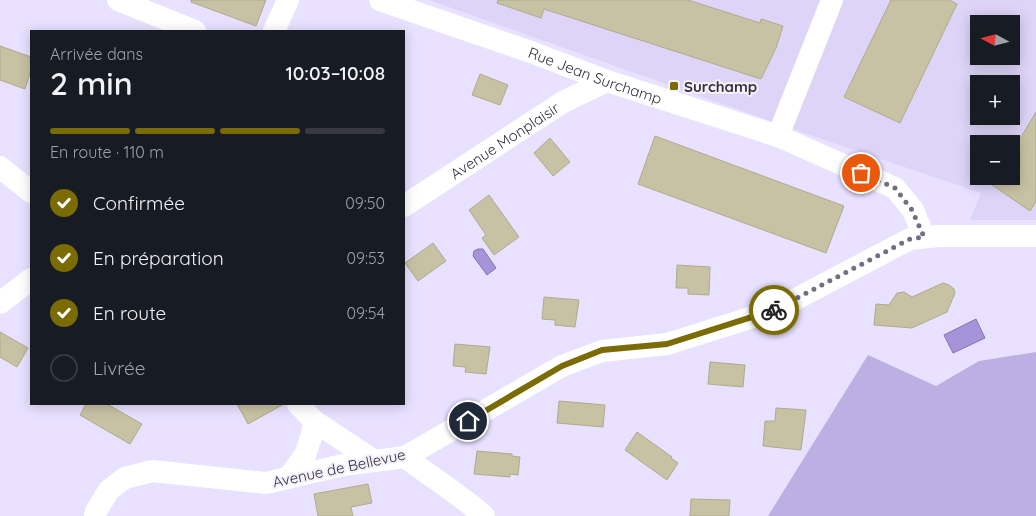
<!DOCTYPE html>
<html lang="fr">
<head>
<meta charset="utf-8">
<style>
	body { margin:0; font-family:Quicksand,sans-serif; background:#242831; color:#f1f3f6; height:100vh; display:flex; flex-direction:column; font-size:19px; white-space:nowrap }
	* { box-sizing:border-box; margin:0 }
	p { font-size:16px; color:#9ea1a6 }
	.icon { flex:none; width:28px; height:28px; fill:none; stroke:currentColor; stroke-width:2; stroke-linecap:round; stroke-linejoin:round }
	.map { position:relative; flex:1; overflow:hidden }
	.panel { position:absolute; left:30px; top:30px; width:375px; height:375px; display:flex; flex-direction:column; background:#171b24; border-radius:0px; box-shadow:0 2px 12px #0003 }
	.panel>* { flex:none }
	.needle { width:32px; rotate:277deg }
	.fabs { position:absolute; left:970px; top:15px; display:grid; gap:10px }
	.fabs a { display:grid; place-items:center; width:50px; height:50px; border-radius:0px; background:#171b24; box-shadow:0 2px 12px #0003; font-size:25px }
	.pin { position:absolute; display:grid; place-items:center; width:42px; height:42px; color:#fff; margin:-21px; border:2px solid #fff; border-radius:50%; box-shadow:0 1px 5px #0007 }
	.courier { position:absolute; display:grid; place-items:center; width:50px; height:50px; margin:-25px; border:4px solid #7b6b03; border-radius:50%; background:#fff; color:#222; box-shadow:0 1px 6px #0007 }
	.overview em { font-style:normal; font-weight:600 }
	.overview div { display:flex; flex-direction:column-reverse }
	.overview { display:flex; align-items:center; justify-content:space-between; height:85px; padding:0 20px }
	h1 { font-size:32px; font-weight:600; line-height:38px }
	.bar { display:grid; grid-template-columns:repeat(4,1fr); gap:8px 5px; align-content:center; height:60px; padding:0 20px }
	.bar i { height:6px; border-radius:4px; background:#363941 }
	.bar .on { background:#7b6b03 }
	.bar p { grid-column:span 4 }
	ol { padding:0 20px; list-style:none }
	li { display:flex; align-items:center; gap:15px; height:55px }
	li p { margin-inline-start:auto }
	li .icon { padding:5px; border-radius:50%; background:#7b6b03; color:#fff; stroke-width:4 }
	li:last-child { color:#9ea1a6 }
	li i { width:28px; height:28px; border:2px solid #363941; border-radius:50% }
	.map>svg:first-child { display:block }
	.built { fill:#ddd4f8; fill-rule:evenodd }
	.green { fill:#bdafe3 }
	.water { fill:#a793d9; stroke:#8476aa }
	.building { fill:#c7c2a4; stroke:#b0aa8d }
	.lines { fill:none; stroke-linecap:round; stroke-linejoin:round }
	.minor { stroke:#fff; stroke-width:22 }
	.done { stroke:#736f80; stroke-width:5; stroke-dasharray:0 9 }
	.route { stroke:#7b6b03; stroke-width:6 }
	.poi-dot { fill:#7b6b03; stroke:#f4f1fd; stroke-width:2 }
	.labels { text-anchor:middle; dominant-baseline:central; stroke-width:4; stroke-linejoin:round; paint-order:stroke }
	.street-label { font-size:15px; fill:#34313c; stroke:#f4f1fd }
	.poi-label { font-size:15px; font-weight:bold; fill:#34313c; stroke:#f4f1fd; text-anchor:start }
</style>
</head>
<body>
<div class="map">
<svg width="1036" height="516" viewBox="0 0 1036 516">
	<rect width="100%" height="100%" fill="#e8e1ff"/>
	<!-- built -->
	<path class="built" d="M429 0H1036V220H970L981 193 807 134ZM979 24H1011V56H979ZM979 84H1011V116H979ZM979 144H1011V176H979Z"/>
	<!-- green -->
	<path class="green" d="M1036 352V516H768L868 355 936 386 979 361Z"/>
	<!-- water -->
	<path class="water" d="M478 249H483L496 268 487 275 473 256 474 251Z
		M976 319 985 338 953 353 944 335Z"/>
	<!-- building -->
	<path class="building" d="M191 0H266L256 26 191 2Z
		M498 0H688L760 23 761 19 783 26 776 48 761 79 544 9 541 18 497 3Z
		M891 0H949L957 4 900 123 844 97Z
		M0 46 31 57V70L25 89 0 80Z
		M480 74 508 85 500 105 472 95Z
		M1036 112V202L1030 211 979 176H1011V154Z
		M655 136 844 206 826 253 638 184Z
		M550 138 570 162 553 176 534 153Z
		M489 195 519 237 494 255 482 238 486 235 469 210Z
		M433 243 446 261 418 281 405 263Z
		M677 265 710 267 709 295 688 294V288H676Z
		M943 283 949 285 954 289 955 293 947 312 912 328 874 325 876 304 889 305 897 293 904 292 912 297Z
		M544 297 579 300 575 327 555 325V320L542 319Z
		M0 332 28 348 17 367 0 357Z
		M455 344 490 347 486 374 465 372 466 367 453 366Z
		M710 362 745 365 743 387 708 384Z
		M559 401 605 405 603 427 557 423Z
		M86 404H107L142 424 130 444 80 415Z
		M237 404H284L248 424Z
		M776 408 806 410 801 450 763 446 765 421H775Z
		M637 432 672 457 671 458 678 463 667 480 625 450Z
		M477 451 512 454V456L520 457 518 475 510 474V477L474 474Z
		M368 484 372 503 351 507 353 516H318L314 494Z
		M691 499 730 500 729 516H690Z"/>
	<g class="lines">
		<!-- minor -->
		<g class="minor">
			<path d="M118 0 195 31"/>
			<path id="s1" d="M380 0 531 52 607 81 778 136 895 188 913 210 924 237"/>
			<path d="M274 31 288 0"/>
			<path d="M778 136 832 0"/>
			<path d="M0 167 31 192"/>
			<path id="s2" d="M404 206 563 102 607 81"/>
			<path d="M0 303 31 279"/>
			<path d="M298 404 314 421 373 460"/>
			<path d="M405 457C431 477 459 494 484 516"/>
			<path d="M288 478 305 455 312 434 314 421"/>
			<path d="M95 516 96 511 109 490 125 478 152 471 266 483 343 465 405 457 562 366 602 351 667 344 775 310 910 239 939 236H1036"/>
		</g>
	</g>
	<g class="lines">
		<!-- done -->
		<path class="done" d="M774 310 910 239 924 237 912 210 895 188 861 173"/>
		<!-- route -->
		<path class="route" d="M468 421 562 366 602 350 667 344 774 310"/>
	</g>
	<!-- markers -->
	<rect class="poi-dot" x="669" y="81" width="10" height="10" rx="2.5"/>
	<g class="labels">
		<!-- street labels -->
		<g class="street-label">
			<text stroke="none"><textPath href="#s1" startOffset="228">Rue Jean Surchamp</textPath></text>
			<text stroke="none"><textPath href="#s2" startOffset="120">Avenue Monplaisir</textPath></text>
			<text transform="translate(339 468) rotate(-12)">Avenue de Bellevue</text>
		</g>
		<!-- poi labels -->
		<g class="poi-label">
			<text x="684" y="86">Surchamp</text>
		</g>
	</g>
</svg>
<div class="fabs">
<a><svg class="needle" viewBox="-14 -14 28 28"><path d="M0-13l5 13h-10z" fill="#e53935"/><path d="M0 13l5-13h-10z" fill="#9ea1a6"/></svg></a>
<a>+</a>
<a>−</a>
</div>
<div class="pin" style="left:861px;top:173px;background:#ea580c"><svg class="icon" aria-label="bag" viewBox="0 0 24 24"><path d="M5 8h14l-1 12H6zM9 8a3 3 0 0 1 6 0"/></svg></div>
<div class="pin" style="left:468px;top:421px;background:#1f2937"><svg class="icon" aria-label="home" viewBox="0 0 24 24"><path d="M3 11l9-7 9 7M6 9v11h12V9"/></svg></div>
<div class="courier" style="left:774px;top:310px"><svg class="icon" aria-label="bike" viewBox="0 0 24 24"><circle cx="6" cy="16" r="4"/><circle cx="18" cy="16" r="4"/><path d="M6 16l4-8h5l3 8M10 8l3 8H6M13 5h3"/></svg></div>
<section class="panel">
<div class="overview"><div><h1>2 min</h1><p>Arrivée dans</p></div><em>10:03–10:08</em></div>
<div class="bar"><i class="on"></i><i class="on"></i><i class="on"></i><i></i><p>En route · 110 m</p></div>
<ol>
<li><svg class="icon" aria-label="check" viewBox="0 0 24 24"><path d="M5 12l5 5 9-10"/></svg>Confirmée<p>09:50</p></li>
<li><svg class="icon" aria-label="check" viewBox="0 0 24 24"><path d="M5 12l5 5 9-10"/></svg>En préparation<p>09:53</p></li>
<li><svg class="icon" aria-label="check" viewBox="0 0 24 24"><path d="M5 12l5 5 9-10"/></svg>En route<p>09:54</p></li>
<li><i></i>Livrée</li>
</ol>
</section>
</div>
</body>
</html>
